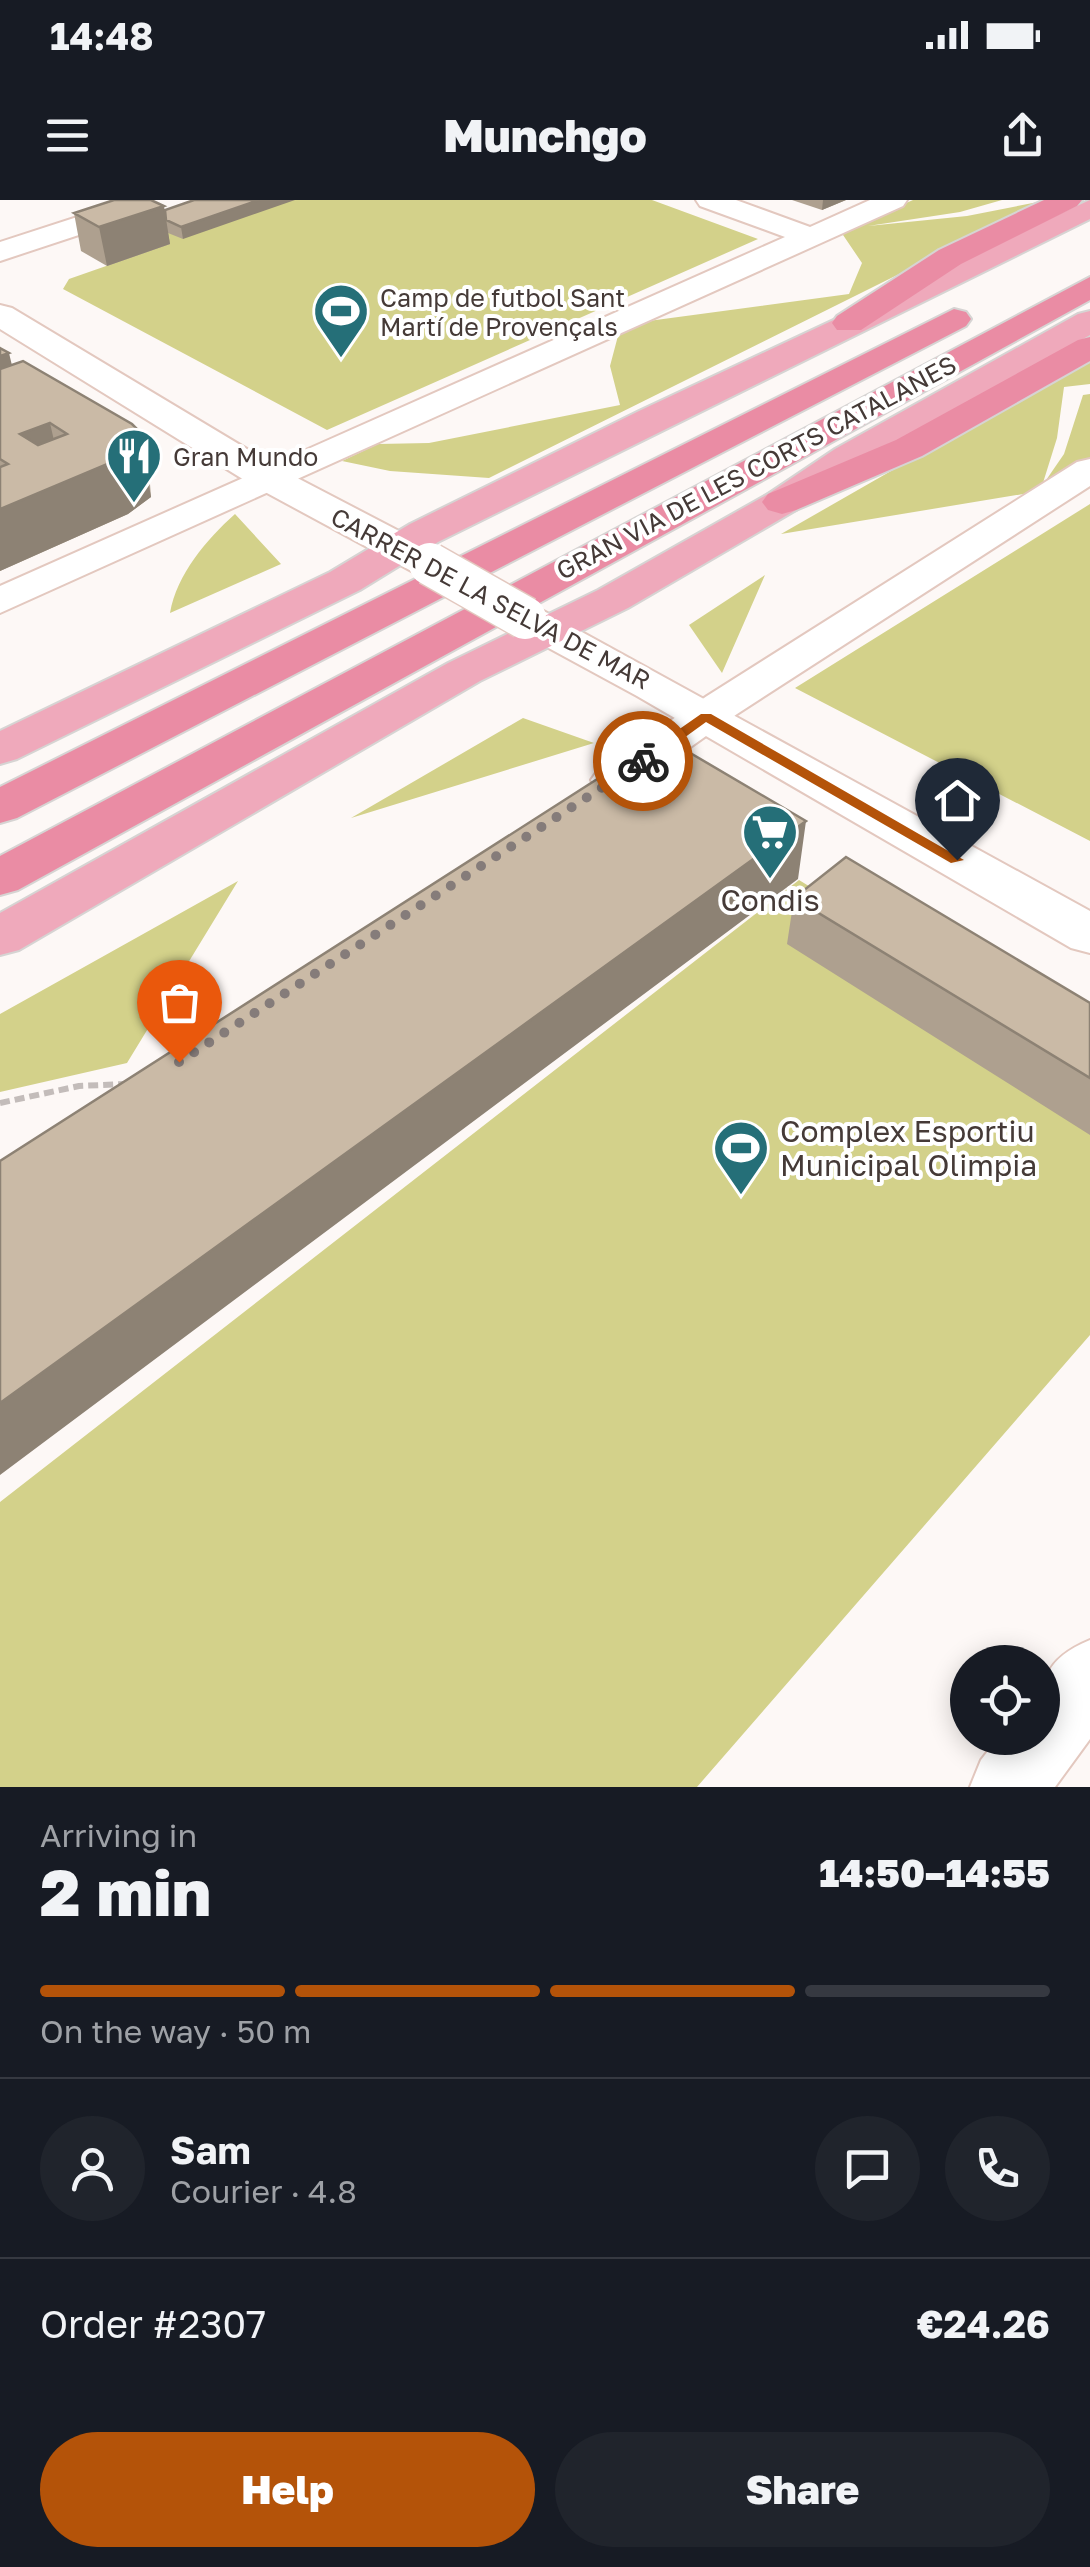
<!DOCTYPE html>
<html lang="en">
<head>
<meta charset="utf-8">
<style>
	body { margin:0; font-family:"Golos Text",sans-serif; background:#20242c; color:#f1f3f6; height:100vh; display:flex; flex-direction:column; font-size:38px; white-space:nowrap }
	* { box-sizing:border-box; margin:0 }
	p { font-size:32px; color:#9ea1a6 }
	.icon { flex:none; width:55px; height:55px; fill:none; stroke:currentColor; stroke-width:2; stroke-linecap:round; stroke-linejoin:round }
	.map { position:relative; height:1587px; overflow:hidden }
	.panel { display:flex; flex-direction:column; background:#171b24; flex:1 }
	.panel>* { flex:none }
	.fabs { position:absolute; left:950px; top:1445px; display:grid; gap:20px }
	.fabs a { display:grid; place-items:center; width:110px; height:110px; border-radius:50%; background:#171b24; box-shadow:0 5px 25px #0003; font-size:50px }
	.pin { position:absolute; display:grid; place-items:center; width:85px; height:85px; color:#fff; margin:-102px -42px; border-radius:50% 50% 50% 0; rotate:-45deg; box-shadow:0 0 10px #0007 }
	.pin .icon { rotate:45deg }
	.courier { position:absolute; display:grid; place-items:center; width:100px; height:100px; margin:-50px; border:8px solid #b45309; border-radius:50%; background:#fff; color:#222; box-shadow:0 2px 12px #0007 }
	.overview em { font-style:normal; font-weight:800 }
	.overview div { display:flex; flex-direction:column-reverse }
	.overview { display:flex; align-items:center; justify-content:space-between; height:170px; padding:0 40px }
	h1 { font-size:65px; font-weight:800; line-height:75px }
	.bar { display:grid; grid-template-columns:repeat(4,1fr); gap:15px 10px; align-content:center; height:120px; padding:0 40px }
	.bar i { height:12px; border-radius:8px; background:#363941 }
	.bar .selected { background:#b45309 }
	.bar p { grid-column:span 4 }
	.line { display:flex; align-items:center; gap:25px; padding:0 40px; border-top:2px solid #363941 }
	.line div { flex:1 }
	.round { display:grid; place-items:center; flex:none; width:105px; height:105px; border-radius:52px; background:#20242c }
	.button { display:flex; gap:20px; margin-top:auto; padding:20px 40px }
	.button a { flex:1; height:115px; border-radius:60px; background:#b45309; color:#fff; font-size:40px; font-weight:800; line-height:115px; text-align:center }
	.button a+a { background:#20242c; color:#f1f3f6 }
	.status { display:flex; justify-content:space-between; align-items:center; height:70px; padding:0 50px; background:#171b24; direction:ltr }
	.status svg { height:28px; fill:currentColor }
	header { display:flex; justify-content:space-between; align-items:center; height:130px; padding:0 40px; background:#171b24; font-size:45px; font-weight:800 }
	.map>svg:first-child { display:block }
	.green { fill:#d3d18a }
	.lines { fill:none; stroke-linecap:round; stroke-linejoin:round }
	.minor-casing { stroke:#e3c8bf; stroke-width:4 }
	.tertiary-casing { stroke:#e3c8bf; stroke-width:4 }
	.primary-casing { stroke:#d6d4d3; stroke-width:4 }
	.trunk-casing { stroke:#d6d4d3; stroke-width:4 }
	.path { stroke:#c3bcba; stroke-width:6; stroke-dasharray:10 5; stroke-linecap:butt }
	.minor { fill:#fff; fill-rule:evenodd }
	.tertiary { fill:#fff; fill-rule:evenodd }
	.primary { fill:#efa9bb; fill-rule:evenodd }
	.trunk { fill:#ea8ca4; fill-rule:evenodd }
	.tertiary-bridge-casing { stroke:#e3c8bf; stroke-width:45; stroke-linecap:butt }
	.tertiary-bridge { stroke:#fff; stroke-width:42 }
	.wall { fill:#aea08f }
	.shaded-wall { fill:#8d8274 }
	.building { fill:#cabaa6; stroke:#8d8274; stroke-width:2.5; fill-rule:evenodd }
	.route { fill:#b45309 }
	.done { stroke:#857c7a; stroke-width:10; stroke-dasharray:0 18 }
	.labels { text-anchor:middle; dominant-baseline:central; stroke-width:8; stroke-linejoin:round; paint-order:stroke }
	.far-poi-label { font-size:25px; fill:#453a37; stroke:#fff; text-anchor:start }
	.far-street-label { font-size:25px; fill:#453a37; stroke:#fff }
	.poi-label { font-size:30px; fill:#453a37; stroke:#fff }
</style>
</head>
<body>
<div class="status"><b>14:48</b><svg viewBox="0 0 49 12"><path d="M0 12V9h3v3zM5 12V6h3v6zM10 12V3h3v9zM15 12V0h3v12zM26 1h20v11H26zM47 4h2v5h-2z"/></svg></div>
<header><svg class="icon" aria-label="menu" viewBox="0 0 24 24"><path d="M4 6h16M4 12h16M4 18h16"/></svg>Munchgo<svg class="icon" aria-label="share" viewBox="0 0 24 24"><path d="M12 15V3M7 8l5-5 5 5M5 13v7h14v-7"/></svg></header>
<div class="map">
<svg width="1090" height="1587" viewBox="0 0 1090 1587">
	<rect width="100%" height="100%" fill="#fdf8f6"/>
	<!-- green -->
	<path class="green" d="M232 0H652L758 39 327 230 63 89 69 79 169 44 142 30Z
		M913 0H1002L960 12 868 26 967 16 1048 0 489 278 390 271 342 261 378 244 429 243 620 205 610 166 619 132 641 122 849 94 862 63 841 32Z
		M1090 157V184L1064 187 1057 238 1042 286 1064 254 1083 195 1090 194V260L1041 291 781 334Z
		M1090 304V641L795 488Z
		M235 314 281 364 170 413C177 374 206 340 235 314Z
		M765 375 722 473 689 425Z
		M523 518 594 543 351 618Z
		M799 680 1090 859V1135L697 1587H0V1302Z
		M238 681 127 863 0 892V814Z"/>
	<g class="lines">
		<!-- minor casing -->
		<g class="minor-casing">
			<path id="minor" d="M696 0H736L810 27 870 0H907L903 6 821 43 0 413V386L785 37 700 6Z
				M105 8 115 11 119 17 115 23 0 61V42Z
				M1090 259V286L737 514 630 590 614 594 598 590 591 580 598 570 707 496 1077 262Z
				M1090 1440V1539L1055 1587H970L981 1560 998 1538H1042C1042 1487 1037 1462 1090 1440Z"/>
		</g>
		<!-- tertiary casing -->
		<g class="tertiary-casing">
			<path id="tertiary" d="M0 105 12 108 282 270 445 355 451 364 445 373 430 376 415 373 254 286 0 129Z
				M525 405 540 409 1090 711V753L1071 748 637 496 510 427 504 418 510 409Z"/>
		</g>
		<!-- primary casing -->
		<g class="primary-casing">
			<path id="primary" d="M1090 0V19L438 342 360 390 17 559 0 564V531L330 372 410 324 639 211Z
				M1090 111V135L861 265 796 310 628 408 480 481 19 750 0 755V713L448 463 598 390 768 294 835 249 1078 114Z"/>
		</g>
		<!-- trunk casing -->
		<g class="trunk-casing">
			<path id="trunk" d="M1044 0H1082L1077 6 961 64 861 130H837L832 123 837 116 939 50Z
				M1090 77V100L18 690 0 695V656Z
				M954 109 966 112 971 119 966 126 17 618 0 623V587Z
				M1090 137V161L922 256 796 310 782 314 768 310 762 302 768 294 896 240 1078 140Z"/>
		</g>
		<!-- path -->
		<path class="path" d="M0 903 79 886 125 884"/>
		<!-- minor -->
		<use href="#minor" class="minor"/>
		<!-- tertiary -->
		<use href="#tertiary" class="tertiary"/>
		<!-- primary -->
		<use href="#primary" class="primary"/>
		<!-- trunk -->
		<use href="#trunk" class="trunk"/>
		<!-- tertiary-bridge casing -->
		<g class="tertiary-bridge-casing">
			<path id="tertiary-bridge" d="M430 364 525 418"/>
		</g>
		<!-- tertiary-bridge -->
		<use href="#tertiary-bridge" class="tertiary-bridge"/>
	</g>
	<!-- wall -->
	<path class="wall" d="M194 0 183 39 168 33 170 44 107 66 81 51 74 13 165 10Z
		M792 0H846L822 10Z
		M0 148 12 165 150 284 151 297 128 314 0 371Z
		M794 698 1090 803V935L787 744Z"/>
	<!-- shaded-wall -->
	<path class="shaded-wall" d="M259 0H295L183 39 181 27Z
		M823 0H846L822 10Z
		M164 6 170 44 107 66 99 27Z
		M9 153 21 203 0 226V156Z
		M50 223 62 276 20 234Z
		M139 231 151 297 128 314 0 371V309Z
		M806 621 798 679 0 1275V1203Z"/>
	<!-- building -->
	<path class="building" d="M114 0H151L164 6 99 27 74 13Z
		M194 0H259L181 27 166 20 165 10Z
		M0 148 9 153 0 156Z
		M23 161 132 224 139 231 140 244 117 260 0 309V267L8 264 0 259V169ZM50 223 67 234 38 245 20 234Z
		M663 537 806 621 0 1203V961Z
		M846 657 1090 803V878L794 698Z"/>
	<!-- route -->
	<path class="route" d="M701 514H711L964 660 951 663 706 522 648 564H638V558Z"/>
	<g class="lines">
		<!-- done -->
		<path class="done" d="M179 862 643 561"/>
	</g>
	<!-- icons -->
	<defs>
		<g id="stadium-pin" transform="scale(2.875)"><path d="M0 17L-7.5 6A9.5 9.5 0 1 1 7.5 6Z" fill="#256f78" stroke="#fff"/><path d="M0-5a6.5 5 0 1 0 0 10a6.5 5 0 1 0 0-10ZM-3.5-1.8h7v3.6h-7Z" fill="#fff"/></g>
		<g id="restaurant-pin" transform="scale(2.875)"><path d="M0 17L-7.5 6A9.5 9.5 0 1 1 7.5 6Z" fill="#256f78" stroke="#fff"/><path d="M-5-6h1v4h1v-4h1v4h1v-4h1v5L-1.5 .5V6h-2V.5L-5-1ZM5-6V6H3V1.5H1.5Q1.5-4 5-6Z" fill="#fff"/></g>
		<g id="supermarket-pin" transform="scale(2.875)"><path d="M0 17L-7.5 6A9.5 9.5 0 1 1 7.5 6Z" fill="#256f78" stroke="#fff"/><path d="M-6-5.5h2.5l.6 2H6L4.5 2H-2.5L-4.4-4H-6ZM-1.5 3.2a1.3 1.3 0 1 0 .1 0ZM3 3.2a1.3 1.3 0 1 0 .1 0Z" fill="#fff"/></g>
	</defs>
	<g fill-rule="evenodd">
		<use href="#stadium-pin" x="341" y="111"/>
		<use href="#restaurant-pin" x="134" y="256"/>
		<use href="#supermarket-pin" x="770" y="632"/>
		<use href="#stadium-pin" x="741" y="948"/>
	</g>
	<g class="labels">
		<!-- far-poi labels -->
		<g class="far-poi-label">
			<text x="380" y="97">Camp de futbol Sant<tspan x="380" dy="29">Martí de Provençals</tspan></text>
			<text x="173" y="256">Gran Mundo</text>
		</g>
		<!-- far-street labels -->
		<g class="far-street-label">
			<text transform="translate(756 267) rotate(-28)">GRAN VIA DE LES CORTS CATALANES</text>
			<text transform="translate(491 398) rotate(28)">CARRER DE LA SELVA DE MAR</text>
		</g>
		<!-- poi labels -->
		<g class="poi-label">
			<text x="770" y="700">Condis</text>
			<text x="780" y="931" text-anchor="start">Complex Esportiu<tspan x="780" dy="34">Municipal Olimpia</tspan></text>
		</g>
	</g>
</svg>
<div class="fabs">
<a><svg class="icon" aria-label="locate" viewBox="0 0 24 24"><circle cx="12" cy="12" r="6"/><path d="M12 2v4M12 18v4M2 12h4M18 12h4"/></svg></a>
</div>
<div class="pin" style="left:179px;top:862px;background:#ea580c"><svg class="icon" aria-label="bag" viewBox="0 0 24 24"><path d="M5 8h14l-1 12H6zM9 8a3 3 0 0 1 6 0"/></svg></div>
<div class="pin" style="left:957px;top:660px;background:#1f2937"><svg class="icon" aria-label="home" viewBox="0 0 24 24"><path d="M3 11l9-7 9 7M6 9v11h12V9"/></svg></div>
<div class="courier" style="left:643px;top:561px"><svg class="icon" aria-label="bike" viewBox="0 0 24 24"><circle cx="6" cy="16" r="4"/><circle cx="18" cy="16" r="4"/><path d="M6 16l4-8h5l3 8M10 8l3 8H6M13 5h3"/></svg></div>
</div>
<section class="panel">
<div class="overview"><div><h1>2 min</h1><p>Arriving in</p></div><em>14:50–14:55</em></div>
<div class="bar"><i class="selected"></i><i class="selected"></i><i class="selected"></i><i></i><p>On the way · 50 m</p></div>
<div class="line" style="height:180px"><a class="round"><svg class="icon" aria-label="person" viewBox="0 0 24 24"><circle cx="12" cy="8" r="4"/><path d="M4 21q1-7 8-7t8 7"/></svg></a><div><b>Sam</b><p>Courier · 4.8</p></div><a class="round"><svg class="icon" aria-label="chat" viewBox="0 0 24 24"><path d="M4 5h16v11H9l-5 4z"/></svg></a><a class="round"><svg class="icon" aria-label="phone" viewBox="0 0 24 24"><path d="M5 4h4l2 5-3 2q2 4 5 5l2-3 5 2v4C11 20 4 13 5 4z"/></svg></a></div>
<div class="line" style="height:130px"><div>Order #2307</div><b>€24.26</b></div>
<div class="button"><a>Help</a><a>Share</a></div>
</section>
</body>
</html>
